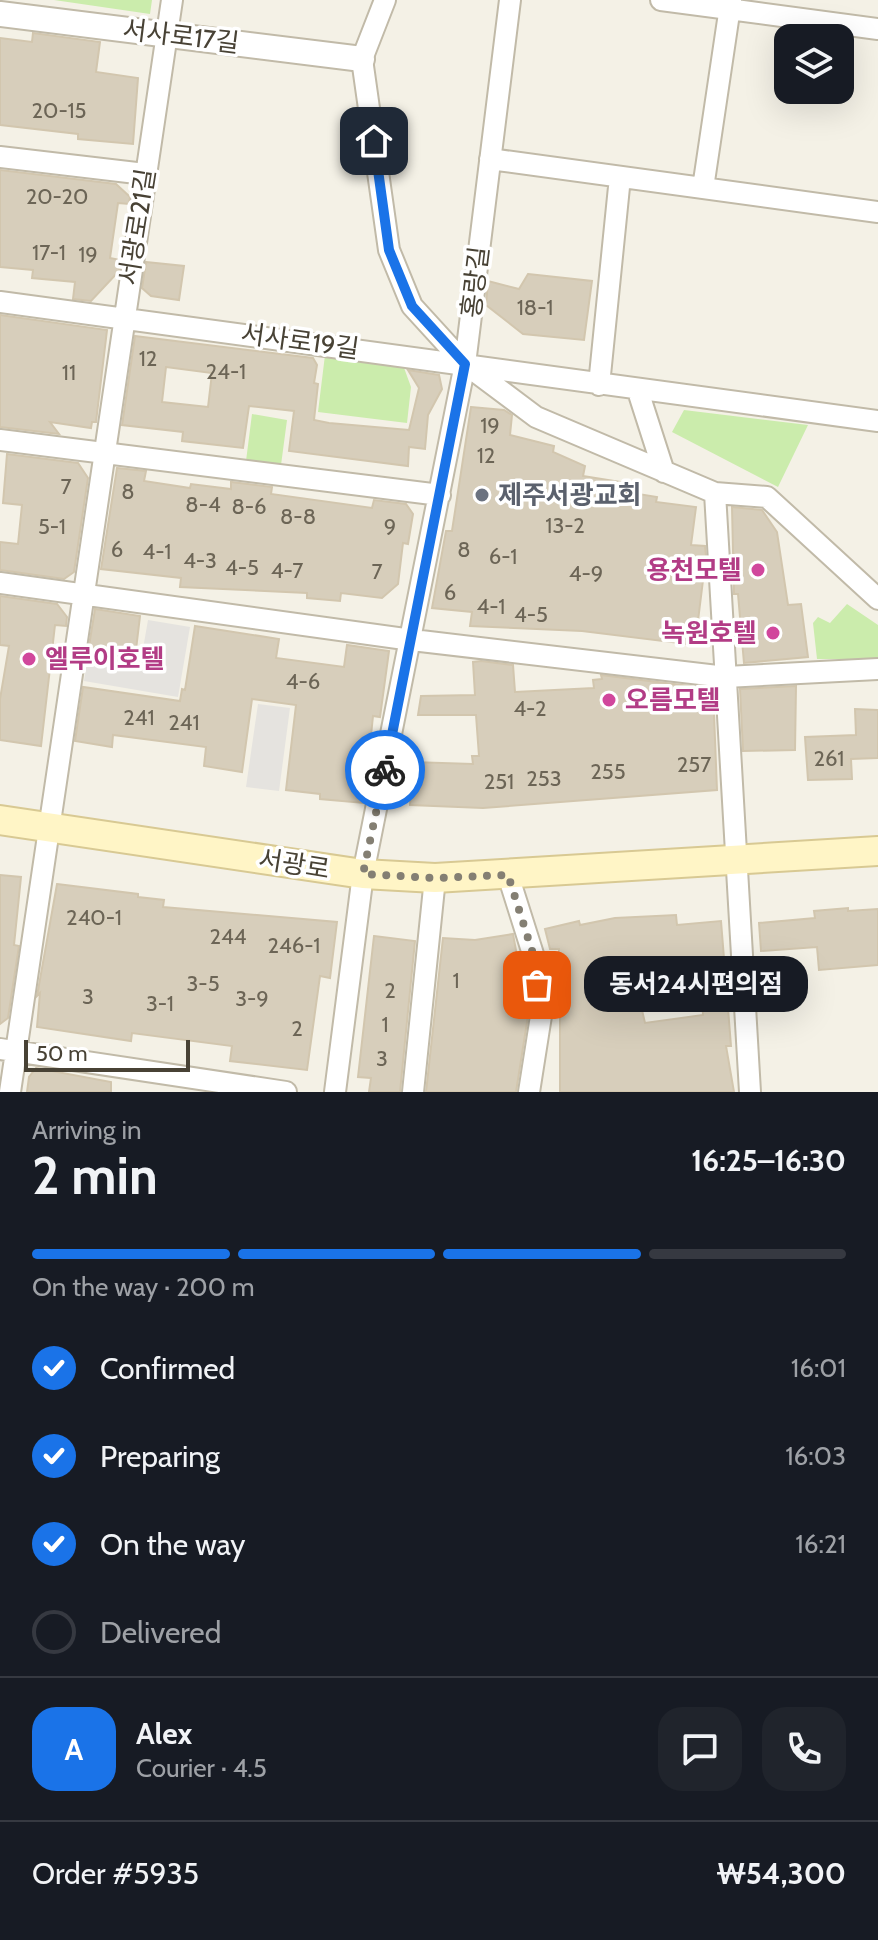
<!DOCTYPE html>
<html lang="en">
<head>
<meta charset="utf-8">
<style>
	body { margin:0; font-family:Cabin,"Noto Sans KR",sans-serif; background:#20242c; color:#f1f3f6; height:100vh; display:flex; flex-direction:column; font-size:30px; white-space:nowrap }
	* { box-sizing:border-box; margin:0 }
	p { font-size:26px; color:#9ea1a6 }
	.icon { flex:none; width:44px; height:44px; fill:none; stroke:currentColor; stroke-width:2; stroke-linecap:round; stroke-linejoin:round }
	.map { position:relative; height:1092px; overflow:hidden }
	.details { display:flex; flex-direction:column; background:#171b24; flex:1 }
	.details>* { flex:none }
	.fabs { position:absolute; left:774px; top:24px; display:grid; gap:16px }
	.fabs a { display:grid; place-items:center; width:80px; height:80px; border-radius:16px; background:#171b24; box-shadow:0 8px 32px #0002; font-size:40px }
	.scale { position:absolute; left:24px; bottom:20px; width:166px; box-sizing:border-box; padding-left:8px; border:4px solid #484235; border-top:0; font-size:22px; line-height:28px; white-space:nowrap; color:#484235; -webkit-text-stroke:6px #fff; paint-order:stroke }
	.pin { position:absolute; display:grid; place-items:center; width:68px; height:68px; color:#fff; margin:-34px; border-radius:16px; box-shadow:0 4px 12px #0006 }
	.courier { position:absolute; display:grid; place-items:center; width:80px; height:80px; margin:-40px; border:6px solid #1a73e8; border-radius:50%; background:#fff; color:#222; box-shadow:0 2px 10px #0007 }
	.bubble { position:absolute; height:56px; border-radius:24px; background:#171b24; box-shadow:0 8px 32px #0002; font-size:26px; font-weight:700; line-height:56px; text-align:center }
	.overview em { font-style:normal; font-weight:700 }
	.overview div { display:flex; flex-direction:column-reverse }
	.overview { display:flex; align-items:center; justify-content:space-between; height:136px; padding:0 32px }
	h1 { font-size:52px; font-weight:700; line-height:60px }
	.bar { display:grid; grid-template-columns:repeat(4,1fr); gap:12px 8px; align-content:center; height:96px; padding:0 32px }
	.bar i { height:10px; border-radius:6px; background:#363941 }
	.bar .selected { background:#1a73e8 }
	.bar p { grid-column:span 4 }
	.line { display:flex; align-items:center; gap:20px; padding:0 32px; border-top:2px solid #363941 }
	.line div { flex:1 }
	.round { display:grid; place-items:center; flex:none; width:84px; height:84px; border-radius:24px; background:#20242c }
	ol { padding:0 32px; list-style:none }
	li { display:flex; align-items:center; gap:24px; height:88px }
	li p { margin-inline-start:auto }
	li .icon { padding:8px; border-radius:50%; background:#1a73e8; color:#fff; stroke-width:4 }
	li:last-child { color:#9ea1a6 }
	li i { width:44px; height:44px; border:4px solid #363941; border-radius:50% }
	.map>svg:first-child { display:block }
	.green { fill:#cbecac }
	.parking { fill:#e5e3df }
	.building { fill:#d7cebb; stroke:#d2c6ae; stroke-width:2; fill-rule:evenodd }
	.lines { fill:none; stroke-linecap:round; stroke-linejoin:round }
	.minor-casing { stroke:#c1baa8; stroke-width:24 }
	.tertiary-casing { stroke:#c1baa8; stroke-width:28 }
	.secondary-casing { stroke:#d8c993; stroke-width:32 }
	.minor { stroke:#fff; stroke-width:20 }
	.tertiary { stroke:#fff; stroke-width:24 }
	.secondary { stroke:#fff5c6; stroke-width:28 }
	.done { stroke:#847f73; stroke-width:8; stroke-dasharray:0 14.4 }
	.route { stroke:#1a73e8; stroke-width:10 }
	.worship-dot { fill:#6b7280; stroke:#fff; stroke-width:3 }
	.hotel-dot { fill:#d1479c; stroke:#fff; stroke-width:3 }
	.labels { text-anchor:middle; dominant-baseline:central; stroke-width:7; stroke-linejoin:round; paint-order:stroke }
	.number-label { font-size:22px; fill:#6c6556 }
	.street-label { font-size:26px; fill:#484235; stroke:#fff }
	.worship-label { font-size:26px; font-weight:bold; fill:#5b616d; stroke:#fff; text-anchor:start }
	.hotel-label { font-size:26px; font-weight:bold; fill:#b23c85; stroke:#fff; text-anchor:end }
</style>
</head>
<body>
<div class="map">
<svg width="878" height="1092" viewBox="0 0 878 1092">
	<rect width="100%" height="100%" fill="#f4f1e6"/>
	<!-- green -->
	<path class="green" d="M54 0H152L150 14Z
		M325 355 403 365 411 387 407 423 318 412Z
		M684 410 808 425 778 487 672 432Z
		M252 414 287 420 281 465 246 461Z
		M847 604 878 625V659H817L813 623 818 617 830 623Z"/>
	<!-- parking -->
	<path class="parking" d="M148 620 190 627 178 697 84 681 88 657 140 666Z
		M258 704 290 708 279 791 246 787Z"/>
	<!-- building -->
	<path class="building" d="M33 33 100 42 96 72 138 78 133 144 78 139V134L0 125V38L32 42Z
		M0 170 116 184 130 197 129 204 118 203 110 258 120 260 119 271 91 301 73 299 75 282 32 278 33 270 0 267Z
		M146 262 184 266 179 300 151 296 142 288Z
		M528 274 592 281 584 340 523 334 486 305 488 281 519 289Z
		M0 315 107 330 96 422H92L91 428 50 422 59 434 0 427Z
		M135 336 313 358 317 365 314 383 318 384 314 420 329 423 409 430 419 388 408 370 439 375 442 389 428 415 425 449 409 447 408 466 289 451 294 411 249 406 243 448 182 441 183 432 122 425ZM166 367 212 373 208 407 162 402Z
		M471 407 504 410 512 415 510 435 554 446 553 452 585 466 583 476 621 482 620 491 657 497 656 502 696 507 691 545 705 546 706 556 695 645 582 631 470 626 472 612 432 608 446 531H452Z
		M7 454 78 463 88 478 74 572 64 579 0 570V542L18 544 22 505 3 503Z
		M117 468 146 471 144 481 190 488 191 484 231 489V482L272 487 271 494 372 508 374 500 406 504 413 514 408 544 403 543 398 584 382 598 341 593 340 601 307 598V593L180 587 181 578 101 569Z
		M732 507 762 510 777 532 788 605 801 604 808 657 744 663 738 594H734Z
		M0 596 57 604 67 617 66 626 55 625 41 746 0 740V699L9 646 0 645Z
		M95 609 140 616 135 658 88 652Z
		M195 626 279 639 276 658 344 667 347 645 389 651 380 717 373 716 364 803 320 799V794L286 790 296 705 252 699 242 772 204 766 206 747 113 735 112 747 75 741 83 687 180 701 182 689 185 690Z
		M481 661 513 665 515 692 594 688 593 680 602 679 601 675 713 689 717 790 483 808 410 805 412 762 473 764 472 756H479L476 715H418L421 696 475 695 473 662Z
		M796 686 795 750 743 751 740 689Z
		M855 709 878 710V758L851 759 852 779 808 780 805 737 856 735Z
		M0 875 21 877 14 945 19 946 8 1018 0 1024Z
		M57 884 138 894V897L164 900 163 907 337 922 330 978 320 976 307 1070 230 1061 232 1046 132 1033 131 1041 37 1027 40 993 37 996Z
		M848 908V911L878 909V965L819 970 817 947 761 951 759 923 815 918 814 911Z
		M676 915 677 925 721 921 731 1046H726L734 1092H560V1007L564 1006 559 988V949H550L545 929 579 921 580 925 615 918ZM701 975 703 1015 645 1023 636 984Z
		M513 934 528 1016 516 1092H426L443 938 475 940Z
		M374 936 415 941 400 1092H369L371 1078 358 1077Z
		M36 1068 111 1082V1092H27L29 1077Z"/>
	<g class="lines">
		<!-- minor casing -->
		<g class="minor-casing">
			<path id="minor" d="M385 0 362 59 389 250 412 306 465 364 536 417 715 493 767 497 878 599
				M661 0 878 29
				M0 157 145 174
				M490 159 878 212
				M703 188 731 0
				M0 302 878 421
				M599 385 620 177
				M638 391 664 472
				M0 440 440 495
				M715 493 750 1092
				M0 583 412 640 726 677 878 669
				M508 875 533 954 541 1016 529 1092
				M0 1049 286 1092
				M10 1092 172 0
				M335 1092 363 874 465 364 510 0
				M413 1092 435 878"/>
		</g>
		<!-- tertiary casing -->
		<g class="tertiary-casing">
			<path id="tertiary" d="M0 14 362 59"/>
		</g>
		<!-- secondary casing -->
		<g class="secondary-casing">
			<path id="secondary" d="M0 820 363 874 435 878 878 851"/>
		</g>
		<!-- minor -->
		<use href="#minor" class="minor"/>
		<!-- tertiary -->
		<use href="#tertiary" class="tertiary"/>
		<!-- secondary -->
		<use href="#secondary" class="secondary"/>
	</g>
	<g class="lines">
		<!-- done -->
		<path class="done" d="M385 770 363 874 435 878 508 875 533 954 537 985"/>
		<!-- route -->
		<path class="route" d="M374 141 389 250 412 306 465 364 385 770"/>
	</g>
	<!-- markers -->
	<circle class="worship-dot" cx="482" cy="495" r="8"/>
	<g class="hotel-dot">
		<circle cx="758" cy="570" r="8"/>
		<circle cx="773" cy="633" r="8"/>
		<circle cx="29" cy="659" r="8"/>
		<circle cx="609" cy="700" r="8"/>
	</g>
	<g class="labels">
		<!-- number labels -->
		<g class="number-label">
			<text x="59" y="110">20-15</text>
			<text x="57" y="196">20-20</text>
			<text x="49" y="252">17-1</text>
			<text x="88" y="254">19</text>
			<text x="535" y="307">18-1</text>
			<text x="148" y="358">12</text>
			<text x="226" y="371">24-1</text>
			<text x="69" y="372">11</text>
			<text x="490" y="425">19</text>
			<text x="486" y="455">12</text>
			<text x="66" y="486">7</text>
			<text x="128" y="491">8</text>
			<text x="203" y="504">8-4</text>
			<text x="249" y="506">8-6</text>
			<text x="298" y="516">8-8</text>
			<text x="565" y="525">13-2</text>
			<text x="52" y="526">5-1</text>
			<text x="390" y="526">9</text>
			<text x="117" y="549">6</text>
			<text x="464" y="549">8</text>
			<text x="157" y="551">4-1</text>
			<text x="503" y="556">6-1</text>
			<text x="200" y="560">4-3</text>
			<text x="242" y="567">4-5</text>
			<text x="287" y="570">4-7</text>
			<text x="377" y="571">7</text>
			<text x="586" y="573">4-9</text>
			<text x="450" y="592">6</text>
			<text x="491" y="606">4-1</text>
			<text x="531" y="614">4-5</text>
			<text x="303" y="681">4-6</text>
			<text x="530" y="708">4-2</text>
			<text x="139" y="717">241</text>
			<text x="184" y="722">241</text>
			<text x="829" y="758">261</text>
			<text x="694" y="764">257</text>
			<text x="608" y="771">255</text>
			<text x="544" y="778">253</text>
			<text x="499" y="781">251</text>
			<text x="94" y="917">240-1</text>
			<text x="228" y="936">244</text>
			<text x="294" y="945">246-1</text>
			<text x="456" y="980">1</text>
			<text x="203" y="983">3-5</text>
			<text x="390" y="990">2</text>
			<text x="88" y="996">3</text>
			<text x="252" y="998">3-9</text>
			<text x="160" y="1003">3-1</text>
			<text x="385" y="1024">1</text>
			<text x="297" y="1028">2</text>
			<text x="382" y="1058">3</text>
		</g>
		<!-- street labels -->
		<g class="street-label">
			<text transform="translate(181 36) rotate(7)">서사로17길</text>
			<text transform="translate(137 227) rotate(-81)">서광로21길</text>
			<text transform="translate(475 282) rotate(-83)">홍랑길</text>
			<text transform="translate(300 341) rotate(8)">서사로19길</text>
			<text transform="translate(294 864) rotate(9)">서광로</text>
		</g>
		<!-- worship labels -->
		<g class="worship-label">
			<text x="498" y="495">제주서광교회</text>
		</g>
		<!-- hotel labels -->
		<g class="hotel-label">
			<text x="742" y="570">용천모텔</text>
			<text x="757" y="633">녹원호텔</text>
			<text x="45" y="659" text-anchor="start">엘루이호텔</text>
			<text x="625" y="700" text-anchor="start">오름모텔</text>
		</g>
	</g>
</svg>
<div class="fabs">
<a><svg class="icon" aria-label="layers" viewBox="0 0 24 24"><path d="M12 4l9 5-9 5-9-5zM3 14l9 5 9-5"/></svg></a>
</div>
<div class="scale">50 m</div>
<div class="pin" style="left:537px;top:985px;background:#ea580c"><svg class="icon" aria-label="bag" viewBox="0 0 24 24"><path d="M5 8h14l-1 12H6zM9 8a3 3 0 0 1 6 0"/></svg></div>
<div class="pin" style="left:374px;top:141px;background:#1f2937"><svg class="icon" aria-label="home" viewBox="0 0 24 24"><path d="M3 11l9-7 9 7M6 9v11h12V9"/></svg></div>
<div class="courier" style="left:385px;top:770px"><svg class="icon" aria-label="bike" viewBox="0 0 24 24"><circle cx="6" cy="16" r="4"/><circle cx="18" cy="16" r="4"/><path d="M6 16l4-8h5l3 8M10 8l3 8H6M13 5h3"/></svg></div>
<div class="bubble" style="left:584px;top:956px;width:224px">동서24시편의점</div>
</div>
<section class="details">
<div class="overview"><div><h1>2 min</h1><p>Arriving in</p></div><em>16:25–16:30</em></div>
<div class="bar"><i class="selected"></i><i class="selected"></i><i class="selected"></i><i></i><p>On the way · 200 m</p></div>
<ol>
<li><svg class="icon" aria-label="check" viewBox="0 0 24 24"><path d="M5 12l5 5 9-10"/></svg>Confirmed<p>16:01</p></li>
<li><svg class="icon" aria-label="check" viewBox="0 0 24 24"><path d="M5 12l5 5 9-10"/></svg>Preparing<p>16:03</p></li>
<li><svg class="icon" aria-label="check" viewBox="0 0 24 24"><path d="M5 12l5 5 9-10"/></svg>On the way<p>16:21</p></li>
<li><i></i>Delivered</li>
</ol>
<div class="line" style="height:144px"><b class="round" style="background:#1a73e8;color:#fff">A</b><div><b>Alex</b><p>Courier · 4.5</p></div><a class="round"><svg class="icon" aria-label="chat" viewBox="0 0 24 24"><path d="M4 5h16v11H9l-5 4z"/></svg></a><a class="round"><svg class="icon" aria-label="phone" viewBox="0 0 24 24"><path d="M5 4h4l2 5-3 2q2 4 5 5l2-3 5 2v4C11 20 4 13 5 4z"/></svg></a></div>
<div class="line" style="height:104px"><div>Order #5935</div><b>₩54,300</b></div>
</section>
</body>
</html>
